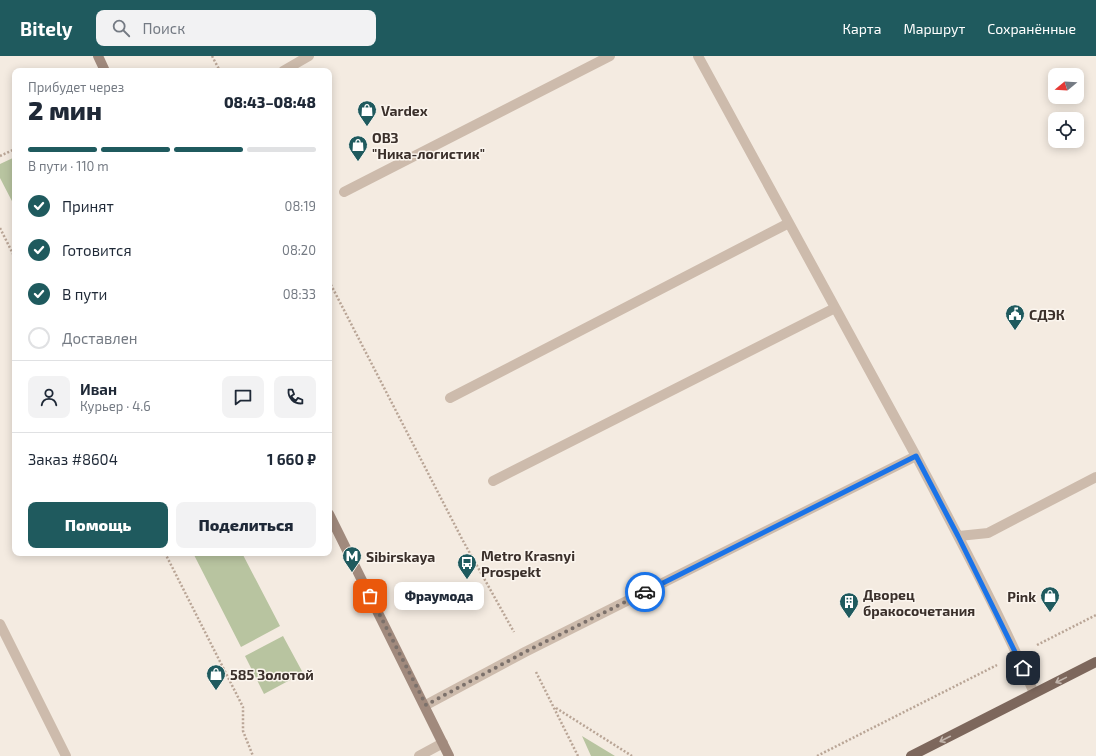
<!DOCTYPE html>
<html lang="ru">
<head>
<meta charset="utf-8">
<style>
	body { margin:0; font-family:"Exo 2",sans-serif; background:#f2f2f3; color:#1f2937; height:100vh; display:flex; flex-direction:column; font-size:15px; white-space:nowrap }
	* { box-sizing:border-box; margin:0 }
	p { font-size:13px; color:#747a83 }
	.icon { flex:none; width:22px; height:22px; fill:none; stroke:currentColor; stroke-width:2; stroke-linecap:round; stroke-linejoin:round }
	.map { position:relative; flex:1; overflow:hidden }
	.side { position:absolute; left:12px; top:12px; width:320px; height:488px; display:flex; flex-direction:column; background:#fff; border-radius:8px; box-shadow:0 2px 10px #0003 }
	.side>* { flex:none }
	.needle { width:26px; rotate:252deg }
	.controls { position:absolute; left:1048px; top:12px; display:grid; gap:8px }
	.controls a { display:grid; place-items:center; width:36px; height:36px; border-radius:8px; background:#fff; box-shadow:0 2px 10px #0003; font-size:20px }
	.pin { position:absolute; display:grid; place-items:center; width:34px; height:34px; color:#fff; margin:-17px; border-radius:8px; box-shadow:0 2px 6px #0006 }
	.courier { position:absolute; display:grid; place-items:center; width:40px; height:40px; margin:-20px; border:3px solid #1a73e8; border-radius:50%; background:#fff; color:#222; box-shadow:0 1px 5px #0007 }
	.bubble { position:absolute; height:28px; border-radius:8px; background:#fff; box-shadow:0 2px 10px #0003; font-size:13px; font-weight:800; line-height:28px; text-align:center }
	.overview em { font-style:normal; font-weight:800 }
	.overview div { display:flex; flex-direction:column-reverse }
	.overview { display:flex; align-items:center; justify-content:space-between; height:68px; padding:0 16px }
	h1 { font-size:26px; font-weight:800; line-height:30px }
	.bar { display:grid; grid-template-columns:repeat(4,1fr); gap:6px 4px; align-content:center; height:48px; padding:0 16px }
	.bar i { height:5px; border-radius:3px; background:#e0e1e3 }
	.bar .active { background:#1f5a5e }
	.bar p { grid-column:span 4 }
	.line { display:flex; align-items:center; gap:10px; padding:0 16px; border-top:1px solid #e0e1e3 }
	.line div { flex:1 }
	.round { display:grid; place-items:center; flex:none; width:42px; height:42px; border-radius:8px; background:#f2f2f3 }
	ol { padding:0 16px; list-style:none }
	li { display:flex; align-items:center; gap:12px; height:44px }
	li p { margin-inline-start:auto }
	li .icon { padding:4px; border-radius:50%; background:#1f5a5e; color:#fff; stroke-width:4 }
	li:last-child { color:#747a83 }
	li i { width:22px; height:22px; border:2px solid #e0e1e3; border-radius:50% }
	.primary-button { display:flex; gap:8px; margin-top:auto; padding:8px 16px }
	.primary-button a { flex:1; height:46px; border-radius:8px; background:#1f5a5e; color:#fff; font-size:16px; font-weight:800; line-height:46px; text-align:center }
	.primary-button a+a { background:#f2f2f3; color:#1f2937 }
	header { display:flex; align-items:center; gap:24px; box-sizing:border-box; height:56px; padding:0 20px; background:#1f5a5e; color:#fff }
	header strong { font-size:19px }
	nav { display:flex; gap:22px; margin-inline-start:auto; font-size:14px }
	.search { width:280px; height:36px; background:#f2f2f3; display:flex; align-items:center; gap:10px; box-sizing:border-box; padding:0 14px; border-radius:8px; color:#747a83; font-size:15px }
	.map>svg:first-child { display:block }
	.green { fill:#b8c4a0 }
	.lines { fill:none; stroke-linecap:round; stroke-linejoin:round }
	.path { stroke:#b9a596; stroke-width:2.5; stroke-dasharray:2 2; stroke-linecap:butt }
	.service { stroke:#cdbbac; stroke-width:10 }
	.secondary { stroke:#a18a7d; stroke-width:10 }
	.primary { stroke:#7d675c; stroke-width:10 }
	.oneway { stroke:#c2b5ac }
	.done { stroke:#7c716b; stroke-width:4; stroke-dasharray:0 7.2 }
	.route { stroke:#1a73e8; stroke-width:5 }
	.labels { text-anchor:middle; dominant-baseline:central; stroke-width:3; stroke-linejoin:round; paint-order:stroke }
	.poi-label { font-size:14px; font-weight:bold; fill:#3b302b; stroke:#fbf5ee; text-anchor:start }
</style>
</head>
<body>
<header>
<strong>Bitely</strong>
<div class="search"><svg class="icon" aria-label="search" viewBox="0 0 24 24"><circle cx="10" cy="10" r="6"/><path d="M15 15l6 6"/></svg>Поиск</div>
<nav><a>Карта</a><a>Маршрут</a><a>Сохранённые</a></nav>
</header>
<div class="map">
<svg width="1096" height="700" viewBox="0 0 1096 700">
	<rect width="100%" height="100%" fill="#f4ebe1"/>
	<!-- green -->
	<path class="green" d="M15 101V151L0 122V108Z
		M193 497H242L280 570 241 591Z
		M283 580 303 617 264 638 245 600Z
		M582 680 615 700H591Z"/>
	<g class="lines">
		<!-- path -->
		<path class="path" d="M212 0 220 15
			M0 100 15 93
			M0 172 15 202
			M329 225 462 483 514 576
			M165 497 243 651V675L253 700
			M1037 589 1096 559
			M536 616 578 700
			M556 652 632 700
			M817 700 997 609"/>
		<!-- service -->
		<path class="service" d="M698 0 916 400
			M283 15 309 0
			M344 136 610 0
			M450 342 789 167
			M493 425 835 252
			M959 480 988 477 1096 421
			M0 568 66 700
			M426 649 525 596 916 400C957 478 999 556 1034 637
			M419 700 443 687"/>
		<!-- secondary -->
		<path class="secondary" d="M98 0 105 15
			M329 458 449 700"/>
		<!-- primary -->
		<path class="primary" d="M911 700 1096 606"/>
	</g>
	<!-- one-way arrows -->
	<defs><path id="oneway-shaft" d="M-6 0H5M1.5-3L5.5 0L1.5 3" fill="none" stroke-width="1.6" stroke-linecap="round" stroke-linejoin="round"/></defs>
	<g class="oneway">
		<use href="#oneway-shaft" transform="translate(1061 624) rotate(154)"/>
		<use href="#oneway-shaft" transform="translate(945 683) rotate(153)"/>
	</g>
	<g class="lines">
		<!-- done -->
		<path class="done" d="M370 540 426 649 525 596 645 536"/>
		<!-- route -->
		<path class="route" d="M645 536 916 400 958 480 1023 612"/>
	</g>
	<!-- icons -->
	<defs>
		<g id="shop-pin" transform="scale(1)"><path d="M0 17L-7.5 6A9.5 9.5 0 1 1 7.5 6Z" fill="#1f5a5e" stroke="#fbf5ee"/><path d="M-5-2.5h2.3a2.7 3.5 0 0 1 5.4 0H5L5.5 6h-11ZM-1.5-2.5h3a1.5 2.3 0 0 0-3 0Z" fill="#fff"/></g>
		<g id="civic-pin" transform="scale(1)"><path d="M0 17L-7.5 6A9.5 9.5 0 1 1 7.5 6Z" fill="#1f5a5e" stroke="#fbf5ee"/><path d="M-.6-6.5H3V-4.5H.6V-3L4-1V1h2V6H-6V1h2V-1L-.6-3ZM-1.2 2.5V6h2.4V2.5Z" fill="#fff"/></g>
		<g id="metro-pin" transform="scale(1)"><path d="M0 17L-7.5 6A9.5 9.5 0 1 1 7.5 6Z" fill="#1f5a5e" stroke="#fbf5ee"/><path d="M-5.5 5V-5H-3L0 0L3-5H5.5V5H3V-.5L0 4L-3-.5V5Z" fill="#fff"/></g>
		<g id="bus-pin" transform="scale(1)"><path d="M0 17L-7.5 6A9.5 9.5 0 1 1 7.5 6Z" fill="#1f5a5e" stroke="#fbf5ee"/><path d="M-5-6H5V4H4V6H2V4H-2V6H-4V4H-5ZM-3.5-4V0h7V-4ZM-3.5 1.2v1.5H-2V1.2ZM2 1.2v1.5H3.5V1.2Z" fill="#fff"/></g>
		<g id="building-pin" transform="scale(1)"><path d="M0 17L-7.5 6A9.5 9.5 0 1 1 7.5 6Z" fill="#1f5a5e" stroke="#fbf5ee"/><path d="M-4-6H4V6H1V3H-1V6H-4ZM-2.5-4.3h1.7v1.8h-1.7ZM.8-4.3h1.7v1.8H.8ZM-2.5-1h1.7V.8h-1.7ZM.8-1h1.7V.8H.8Z" fill="#fff"/></g>
	</defs>
	<g fill-rule="evenodd">
		<use href="#shop-pin" x="367" y="54"/>
		<use href="#shop-pin" x="358" y="89"/>
		<use href="#civic-pin" x="1015" y="258"/>
		<use href="#metro-pin" x="352" y="500"/>
		<use href="#bus-pin" x="467" y="507"/>
		<use href="#shop-pin" x="1050" y="540"/>
		<use href="#building-pin" x="849" y="546"/>
		<use href="#shop-pin" x="216" y="618"/>
	</g>
	<g class="labels">
		<!-- poi labels -->
		<g class="poi-label">
			<text x="381" y="54">Vardex</text>
			<text x="372" y="81">ОВЗ<tspan x="372" dy="16">"Ника-логистик"</tspan></text>
			<text x="1029" y="258">СДЭК</text>
			<text x="481" y="499">Metro Krasnyi<tspan x="481" dy="16">Prospekt</tspan></text>
			<text x="366" y="500">Sibirskaya</text>
			<text x="863" y="538">Дворец<tspan x="863" dy="16">бракосочетания</tspan></text>
			<text x="1036" y="540" text-anchor="end">Pink</text>
			<text x="230" y="618">585 Золотой</text>
		</g>
	</g>
</svg>
<div class="controls">
<a><svg class="needle" viewBox="-14 -14 28 28"><path d="M0-13l5 13h-10z" fill="#e53935"/><path d="M0 13l5-13h-10z" fill="#747a83"/></svg></a>
<a><svg class="icon" aria-label="locate" viewBox="0 0 24 24"><circle cx="12" cy="12" r="6"/><path d="M12 2v4M12 18v4M2 12h4M18 12h4"/></svg></a>
</div>
<div class="pin" style="left:370px;top:540px;background:#ea580c"><svg class="icon" aria-label="bag" viewBox="0 0 24 24"><path d="M5 8h14l-1 12H6zM9 8a3 3 0 0 1 6 0"/></svg></div>
<div class="pin" style="left:1023px;top:612px;background:#1f2937"><svg class="icon" aria-label="home" viewBox="0 0 24 24"><path d="M3 11l9-7 9 7M6 9v11h12V9"/></svg></div>
<div class="courier" style="left:645px;top:536px"><svg class="icon" aria-label="car" viewBox="0 0 24 24"><path d="M5 17H2v-5l4-1 3-4h7l3 4 3 1v5h-3M9 17h6M6 11h13"/><circle cx="7" cy="17" r="2"/><circle cx="17" cy="17" r="2"/></svg></div>
<div class="bubble" style="left:394px;top:526px;width:90px">Фраумода</div>
<section class="side">
<div class="overview"><div><h1>2 мин</h1><p>Прибудет через</p></div><em>08:43–08:48</em></div>
<div class="bar"><i class="active"></i><i class="active"></i><i class="active"></i><i></i><p>В пути · 110 m</p></div>
<ol>
<li><svg class="icon" aria-label="check" viewBox="0 0 24 24"><path d="M5 12l5 5 9-10"/></svg>Принят<p>08:19</p></li>
<li><svg class="icon" aria-label="check" viewBox="0 0 24 24"><path d="M5 12l5 5 9-10"/></svg>Готовится<p>08:20</p></li>
<li><svg class="icon" aria-label="check" viewBox="0 0 24 24"><path d="M5 12l5 5 9-10"/></svg>В пути<p>08:33</p></li>
<li><i></i>Доставлен</li>
</ol>
<div class="line" style="height:72px"><a class="round"><svg class="icon" aria-label="person" viewBox="0 0 24 24"><circle cx="12" cy="8" r="4"/><path d="M4 21q1-7 8-7t8 7"/></svg></a><div><b>Иван</b><p>Курьер · 4.6</p></div><a class="round"><svg class="icon" aria-label="chat" viewBox="0 0 24 24"><path d="M4 5h16v11H9l-5 4z"/></svg></a><a class="round"><svg class="icon" aria-label="phone" viewBox="0 0 24 24"><path d="M5 4h4l2 5-3 2q2 4 5 5l2-3 5 2v4C11 20 4 13 5 4z"/></svg></a></div>
<div class="line" style="height:52px"><div>Заказ #8604</div><b>1 660 ₽</b></div>
<div class="primary-button"><a>Помощь</a><a>Поделиться</a></div>
</section>
</div>
</body>
</html>
